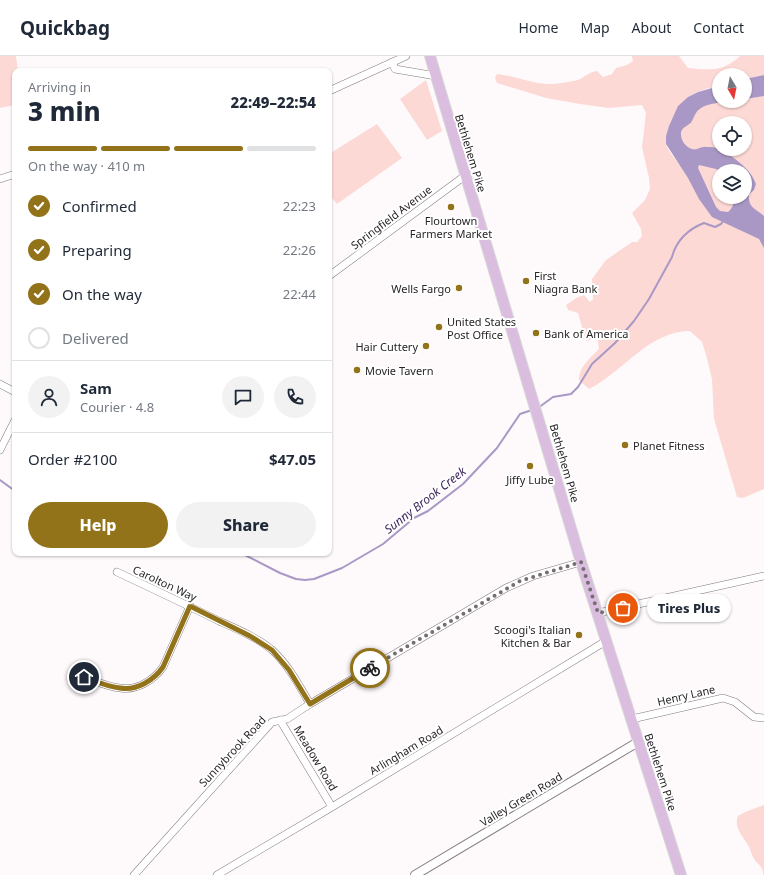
<!DOCTYPE html>
<html lang="en">
<head>
<meta charset="utf-8">
<style>
	body { margin:0; font-family:"Noto Sans",sans-serif; background:#f2f2f3; color:#1f2937; height:100vh; display:flex; flex-direction:column; font-size:15px; white-space:nowrap }
	* { box-sizing:border-box; margin:0 }
	p { font-size:13px; color:#747a83 }
	.icon { flex:none; width:22px; height:22px; fill:none; stroke:currentColor; stroke-width:2; stroke-linecap:round; stroke-linejoin:round }
	.map { position:relative; flex:1; overflow:hidden }
	.side { position:absolute; left:12px; top:12px; width:320px; height:488px; display:flex; flex-direction:column; background:#fff; border-radius:8px; box-shadow:0 1px 3px #0004 }
	.side>* { flex:none }
	.needle { width:26px; rotate:170deg }
	.fabs { position:absolute; left:712px; top:12px; display:grid; gap:8px }
	.fabs a { display:grid; place-items:center; width:40px; height:40px; border-radius:50%; background:#fff; box-shadow:0 1px 3px #0004; font-size:20px }
	.pin { position:absolute; display:grid; place-items:center; width:34px; height:34px; color:#fff; margin:-17px; border:2px solid #fff; border-radius:50%; box-shadow:0 1px 4px #0007 }
	.courier { position:absolute; display:grid; place-items:center; width:40px; height:40px; margin:-20px; border:3px solid #92731a; border-radius:50%; background:#fff; color:#222; box-shadow:0 1px 5px #0007 }
	.bubble { position:absolute; height:28px; border-radius:14px; background:#fff; box-shadow:0 1px 3px #0004; font-size:13px; font-weight:800; line-height:28px; text-align:center }
	.head em { font-style:normal; font-weight:800 }
	.head div { display:flex; flex-direction:column-reverse }
	.head { display:flex; align-items:center; justify-content:space-between; height:68px; padding:0 16px }
	h1 { font-size:26px; font-weight:800; line-height:30px }
	.bar { display:grid; grid-template-columns:repeat(4,1fr); gap:6px 4px; align-content:center; height:48px; padding:0 16px }
	.bar i { height:5px; border-radius:3px; background:#e0e1e3 }
	.bar .selected { background:#92731a }
	.bar p { grid-column:span 4 }
	.line { display:flex; align-items:center; gap:10px; padding:0 16px; border-top:1px solid #e0e1e3 }
	.line div { flex:1 }
	.round { display:grid; place-items:center; flex:none; width:42px; height:42px; border-radius:21px; background:#f2f2f3 }
	ol { padding:0 16px; list-style:none }
	li { display:flex; align-items:center; gap:12px; height:44px }
	li p { margin-inline-start:auto }
	li .icon { padding:4px; border-radius:50%; background:#92731a; color:#fff; stroke-width:4 }
	li:last-child { color:#747a83 }
	li i { width:22px; height:22px; border:2px solid #e0e1e3; border-radius:50% }
	.button { display:flex; gap:8px; margin-top:auto; padding:8px 16px }
	.button a { flex:1; height:46px; border-radius:24px; background:#92731a; color:#fff; font-size:16px; font-weight:800; line-height:46px; text-align:center }
	.button a+a { background:#f2f2f3; color:#1f2937 }
	header { display:flex; align-items:center; gap:24px; box-sizing:border-box; height:56px; padding:0 20px; background:#fff; border-bottom:1px solid #e0e1e3 }
	header strong { font-size:19px }
	nav { display:flex; gap:22px; margin-inline-start:auto; font-size:14px }
	.map>svg:first-child { display:block }
	.green { fill:#fdd9d5; fill-rule:evenodd }
	.water { fill:#a998c5; fill-rule:evenodd }
	.lines { fill:none; stroke-linecap:round; stroke-linejoin:round }
	.stream { stroke:#a998c5; stroke-width:2 }
	.minor-casing { stroke:#837a7f; stroke-width:8 }
	.tertiary-casing { stroke:#837a7f; stroke-width:10 }
	.primary-casing { stroke:#d8d8d8; stroke-width:12 }
	.minor { stroke:#fff; stroke-width:7 }
	.tertiary { stroke:#fff; stroke-width:8 }
	.primary { stroke:#dbbedf; stroke-width:10 }
	.done { stroke:#747072; stroke-width:4; stroke-dasharray:0 7.2 }
	.route { stroke:#92731a; stroke-width:5 }
	.poi-dot { fill:#92731a; stroke:#fff; stroke-width:1.5 }
	.labels { text-anchor:middle; dominant-baseline:central; stroke-width:4; stroke-linejoin:round; paint-order:stroke }
	.street-label { font-size:11px; fill:#292527; stroke:#fff }
	.poi-label { font-size:11px; fill:#292527; stroke:#fff; text-anchor:start }
	.water-label { font-size:12px; font-style:italic; fill:#402860; stroke:#fff }
</style>
</head>
<body>
<header>
<strong>Quickbag</strong>
<nav><a>Home</a><a>Map</a><a>About</a><a>Contact</a></nav>
</header>
<div class="map">
<svg width="764" height="819" viewBox="0 0 764 819">
	<rect width="100%" height="100%" fill="#fefafc"/>
	<!-- green -->
	<path class="green" d="M0 0H16L18 15H15V49L0 52Z
		M632 0H679L688 12C710 14 723 16 740 0H764V19L745 23V19H719V30C692 35 679 43 670 70 668 75 665 82 666 88 667 94 681 110 685 116L675 83 686 50 719 45H745V33L764 27V433L743 442 737 441 714 363 712 323 706 299 702 286 690 275C649 275 623 316 589 333L579 324C578 312 591 301 599 293L597 280 588 285 585 282 578 257 568 254 566 249 576 242 584 239 590 246 593 243 592 223 606 204 632 186H637L642 180 641 173 632 157 645 144 650 133 649 122 642 91 646 57 642 49 609 52 580 48 546 42 497 27 495 22 497 18C516 20 534 29 553 28 557 28 574 25 578 24 586 21 586 17 597 15L603 21 612 18 616 12 627 9 633 5ZM719 67H745V93H719ZM719 115H745V141H719Z
		M426 24 442 75 427 84 400 43Z
		M377 68 402 102 337 148 329 138V98Z
		M764 749V819H763C764 811 758 809 754 803 752 800 751 795 749 791 744 781 733 772 738 760 746 755 756 752 764 749Z"/>
	<!-- water -->
	<path class="water" d="M764 19V40L745 43V23Z
		M719 30V45H733C722 47 703 46 696 57 694 60 693 63 692 65 689 70 683 70 681 76 680 83 685 91 692 93 697 95 701 90 706 91 710 91 716 91 718 93 732 99 751 113 756 128L754 134 749 138C748 152 755 152 764 160V192L759 183 712 161 699 143 688 122 666 88V80L669 70 678 50 688 41 698 36ZM699 109 716 113 720 115H745V141H734C734 147 733 152 728 156L720 155 716 151 698 112Z"/>
	<g class="lines">
		<!-- stream -->
		<path class="stream" d="M538 352 553 341 571 338 578 331 592 308 615 287 634 265 649 243 672 201C676 185 688 173 704 167L715 171 721 168 724 164
			M0 424 15 435
			M241 497 280 517 296 523 305 524 314 523 342 512 383 488 414 462 428 455 463 428 497 392 520 358 532 354"/>
		<!-- minor casing -->
		<g class="minor-casing">
			<path id="minor" d="M392 6 395 13 436 20
				M329 35 406 0
				M0 123 15 118
				M329 220 466 119
				M0 328 15 336
				M0 394 15 364
				M117 516C151 532 185 548 219 565 237 573 256 581 271 593 288 608 299 629 310 648
				M598 557 764 520
				M84 621C95 625 108 631 120 632 137 635 154 624 163 611L190 550
				M632 663 723 642 735 646 754 661 764 662
				M280 664 332 751
				M134 819 272 666 287 663 310 648 506 532 533 520 581 506
				M217 819 332 751 606 585"/>
		</g>
		<!-- tertiary casing -->
		<g class="tertiary-casing">
			<path id="tertiary" d="M415 819 638 686"/>
		</g>
		<!-- primary casing -->
		<g class="primary-casing">
			<path id="primary" d="M430 0 581 506 681 819"/>
		</g>
		<!-- minor -->
		<use href="#minor" class="minor"/>
		<!-- tertiary -->
		<use href="#tertiary" class="tertiary"/>
		<!-- primary -->
		<use href="#primary" class="primary"/>
	</g>
	<g class="lines">
		<!-- done -->
		<path class="done" d="M370 612 520 525 581 506 598 557 623 552"/>
		<!-- route -->
		<path class="route" d="M84 621C95 625 108 631 120 632 137 635 154 624 163 611L190 550 250 580 272 594 289 614 310 648 370 612"/>
	</g>
	<!-- markers -->
	<g class="poi-dot">
		<circle cx="451" cy="151" r="4"/>
		<circle cx="526" cy="225" r="4"/>
		<circle cx="459" cy="232" r="4"/>
		<circle cx="439" cy="271" r="4"/>
		<circle cx="536" cy="277" r="4"/>
		<circle cx="426" cy="290" r="4"/>
		<circle cx="357" cy="314" r="4"/>
		<circle cx="625" cy="389" r="4"/>
		<circle cx="530" cy="410" r="4"/>
		<circle cx="579" cy="579" r="4"/>
	</g>
	<g class="labels">
		<!-- street labels -->
		<g class="street-label">
			<text transform="translate(471 97) rotate(73)">Bethlehem Pike</text>
			<text transform="translate(391 161) rotate(-37)">Springfield Avenue</text>
			<text transform="translate(565 407) rotate(74)">Bethlehem Pike</text>
			<text transform="translate(165 527) rotate(25)">Carolton Way</text>
			<text transform="translate(686 639) rotate(-13)">Henry Lane</text>
			<text transform="translate(406 694) rotate(-31)">Arlingham Road</text>
			<text transform="translate(232 695) rotate(-47)">Sunnybrook Road</text>
			<text transform="translate(316 702) rotate(59)">Meadow Road</text>
			<text transform="translate(661 716) rotate(72)">Bethlehem Pike</text>
			<text transform="translate(521 743) rotate(-31)">Valley Green Road</text>
		</g>
		<!-- poi labels -->
		<g class="poi-label">
			<text x="451" y="164" text-anchor="middle">Flourtown<tspan x="451" dy="13">Farmers Market</tspan></text>
			<text x="534" y="219">First<tspan x="534" dy="13">Niagra Bank</tspan></text>
			<text x="451" y="232" text-anchor="end">Wells Fargo</text>
			<text x="447" y="265">United States<tspan x="447" dy="13">Post Office</tspan></text>
			<text x="544" y="277">Bank of America</text>
			<text x="418" y="290" text-anchor="end">Hair Cuttery</text>
			<text x="365" y="314">Movie Tavern</text>
			<text x="633" y="389">Planet Fitness</text>
			<text x="530" y="423" text-anchor="middle">Jiffy Lube</text>
			<text x="571" y="573" text-anchor="end">Scoogi's Italian<tspan x="571" dy="13">Kitchen &amp; Bar</tspan></text>
		</g>
		<!-- water labels -->
		<g class="water-label">
			<text transform="translate(425 444) rotate(-38)">Sunny Brook Creek</text>
		</g>
	</g>
</svg>
<div class="fabs">
<a><svg class="needle" viewBox="-14 -14 28 28"><path d="M0-13l5 13h-10z" fill="#e53935"/><path d="M0 13l5-13h-10z" fill="#747a83"/></svg></a>
<a><svg class="icon" aria-label="locate" viewBox="0 0 24 24"><circle cx="12" cy="12" r="6"/><path d="M12 2v4M12 18v4M2 12h4M18 12h4"/></svg></a>
<a><svg class="icon" aria-label="layers" viewBox="0 0 24 24"><path d="M12 4l9 5-9 5-9-5zM3 14l9 5 9-5"/></svg></a>
</div>
<div class="pin" style="left:623px;top:552px;background:#ea580c"><svg class="icon" aria-label="bag" viewBox="0 0 24 24"><path d="M5 8h14l-1 12H6zM9 8a3 3 0 0 1 6 0"/></svg></div>
<div class="pin" style="left:84px;top:621px;background:#1f2937"><svg class="icon" aria-label="home" viewBox="0 0 24 24"><path d="M3 11l9-7 9 7M6 9v11h12V9"/></svg></div>
<div class="courier" style="left:370px;top:612px"><svg class="icon" aria-label="bike" viewBox="0 0 24 24"><circle cx="6" cy="16" r="4"/><circle cx="18" cy="16" r="4"/><path d="M6 16l4-8h5l3 8M10 8l3 8H6M13 5h3"/></svg></div>
<div class="bubble" style="left:647px;top:538px;width:84px">Tires Plus</div>
<section class="side">
<div class="head"><div><h1>3 min</h1><p>Arriving in</p></div><em>22:49–22:54</em></div>
<div class="bar"><i class="selected"></i><i class="selected"></i><i class="selected"></i><i></i><p>On the way · 410 m</p></div>
<ol>
<li><svg class="icon" aria-label="check" viewBox="0 0 24 24"><path d="M5 12l5 5 9-10"/></svg>Confirmed<p>22:23</p></li>
<li><svg class="icon" aria-label="check" viewBox="0 0 24 24"><path d="M5 12l5 5 9-10"/></svg>Preparing<p>22:26</p></li>
<li><svg class="icon" aria-label="check" viewBox="0 0 24 24"><path d="M5 12l5 5 9-10"/></svg>On the way<p>22:44</p></li>
<li><i></i>Delivered</li>
</ol>
<div class="line" style="height:72px"><a class="round"><svg class="icon" aria-label="person" viewBox="0 0 24 24"><circle cx="12" cy="8" r="4"/><path d="M4 21q1-7 8-7t8 7"/></svg></a><div><b>Sam</b><p>Courier · 4.8</p></div><a class="round"><svg class="icon" aria-label="chat" viewBox="0 0 24 24"><path d="M4 5h16v11H9l-5 4z"/></svg></a><a class="round"><svg class="icon" aria-label="phone" viewBox="0 0 24 24"><path d="M5 4h4l2 5-3 2q2 4 5 5l2-3 5 2v4C11 20 4 13 5 4z"/></svg></a></div>
<div class="line" style="height:52px"><div>Order #2100</div><b>$47.05</b></div>
<div class="button"><a>Help</a><a>Share</a></div>
</section>
</div>
</body>
</html>
